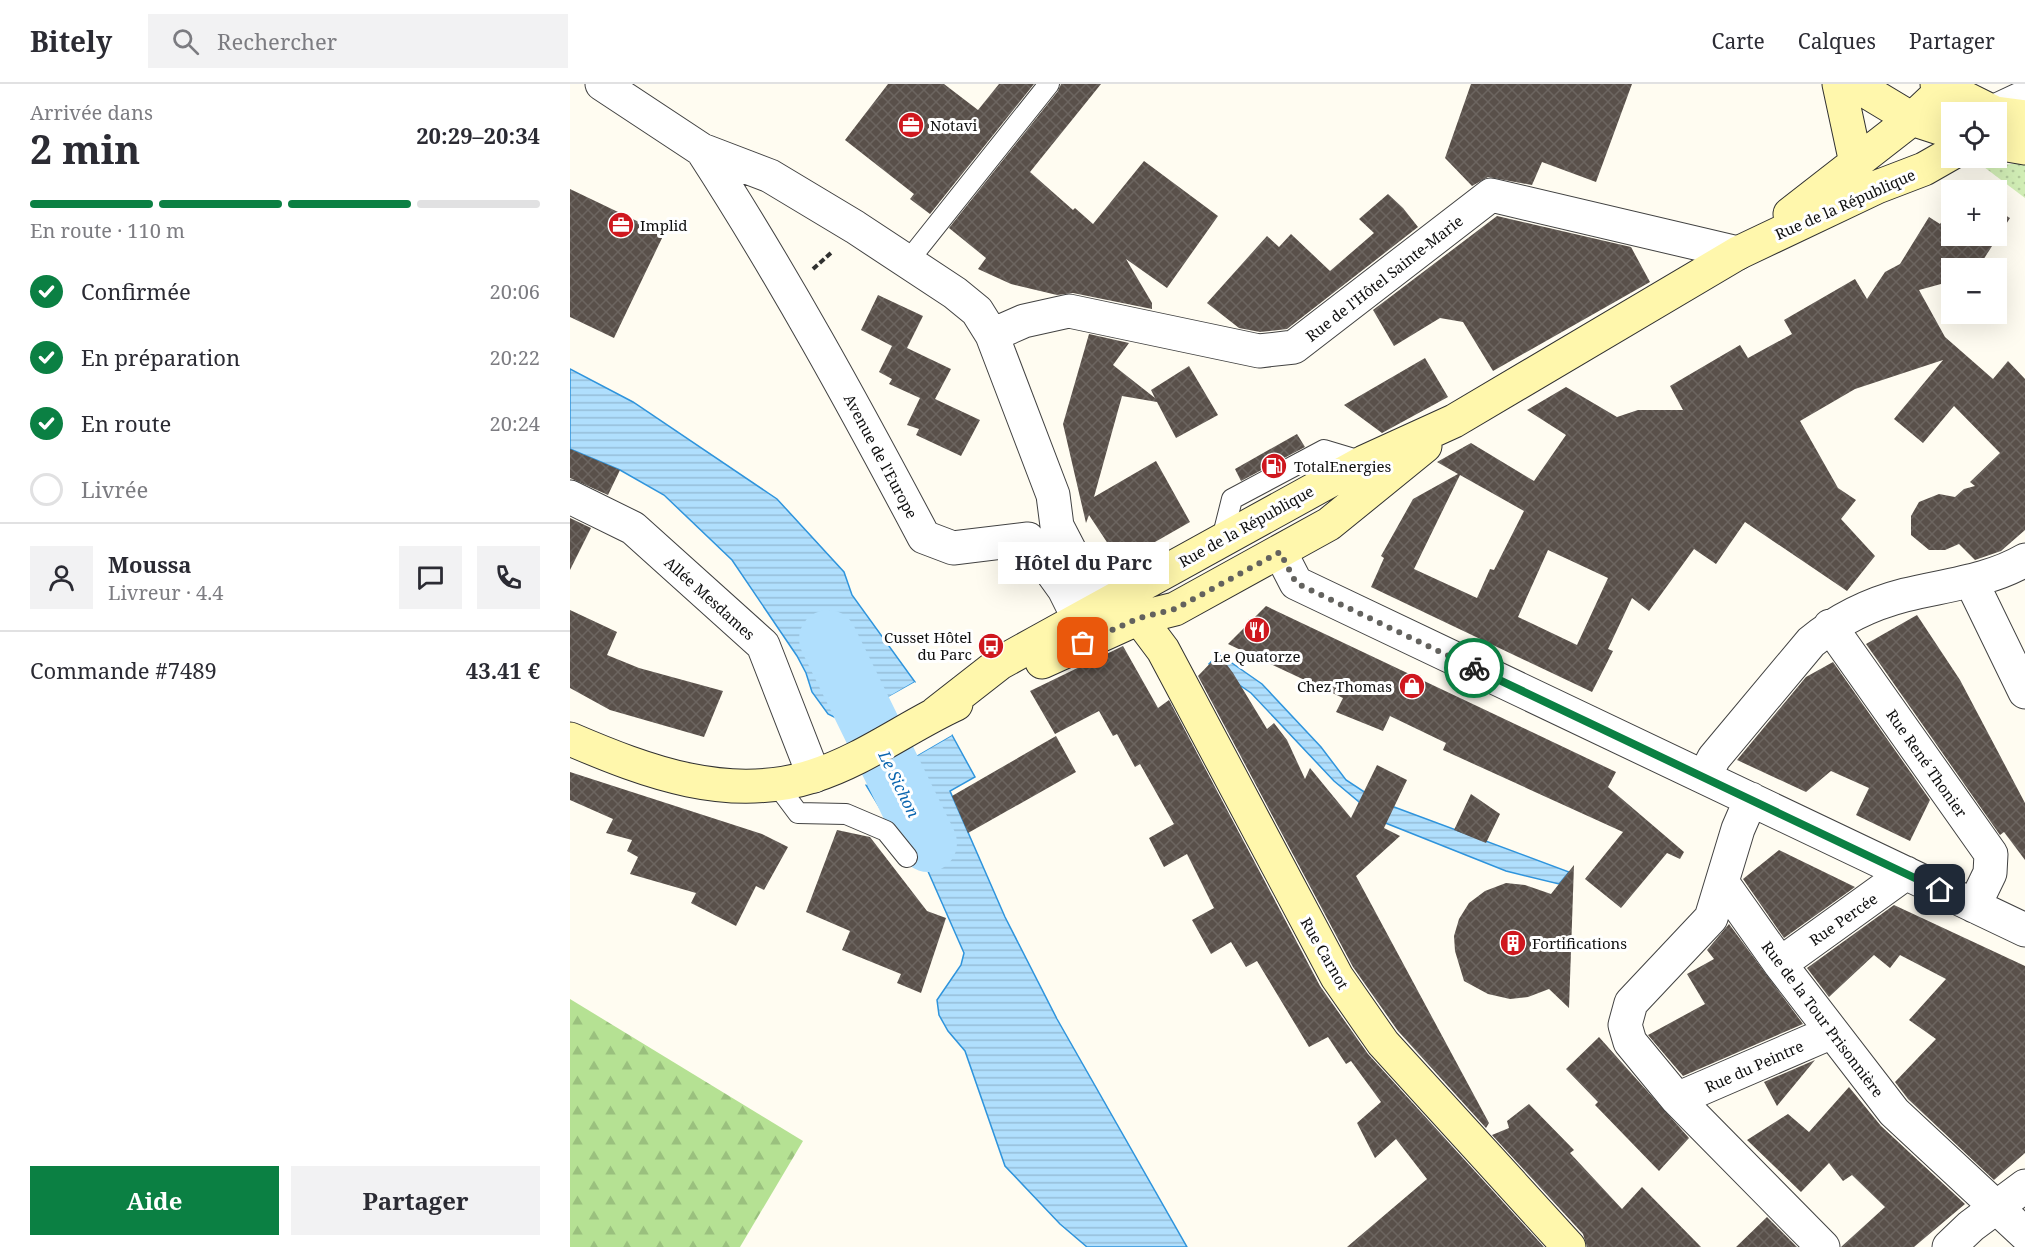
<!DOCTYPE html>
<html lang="fr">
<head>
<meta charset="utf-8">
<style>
	body { margin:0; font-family:"Noto Serif",serif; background:#f2f2f3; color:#2b2b33; height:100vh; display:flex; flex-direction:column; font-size:22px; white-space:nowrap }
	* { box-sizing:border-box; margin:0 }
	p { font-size:20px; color:#7c7c81 }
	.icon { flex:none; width:33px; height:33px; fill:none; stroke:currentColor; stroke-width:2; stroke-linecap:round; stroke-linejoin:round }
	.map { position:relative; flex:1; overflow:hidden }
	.panel { display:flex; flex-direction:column; background:#fff; width:570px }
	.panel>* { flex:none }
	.tools { position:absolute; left:1371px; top:18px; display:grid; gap:12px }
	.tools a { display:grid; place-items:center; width:66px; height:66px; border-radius:0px; background:#fff; box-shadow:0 6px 24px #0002; font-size:30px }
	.pin { position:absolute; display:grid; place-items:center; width:51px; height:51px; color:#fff; margin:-26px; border-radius:12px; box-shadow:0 3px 9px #0006 }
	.courier { position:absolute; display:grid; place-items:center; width:60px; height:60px; margin:-30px; border:4px solid #0b8043; border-radius:50%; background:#fff; color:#222; box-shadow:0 2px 8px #0007 }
	.bubble { position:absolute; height:42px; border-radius:0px; background:#fff; box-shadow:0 6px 24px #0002; font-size:20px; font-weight:700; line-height:42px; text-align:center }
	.headline em { font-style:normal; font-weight:700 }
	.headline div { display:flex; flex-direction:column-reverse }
	.headline { display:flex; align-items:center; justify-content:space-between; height:102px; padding:0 30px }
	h1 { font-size:39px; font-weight:700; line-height:45px }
	.bar { display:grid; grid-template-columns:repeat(4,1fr); gap:9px 6px; align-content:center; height:72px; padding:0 30px }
	.bar i { height:8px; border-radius:4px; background:#e1e1e2 }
	.bar .current { background:#0b8043 }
	.bar p { grid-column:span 4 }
	.line { display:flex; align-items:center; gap:15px; padding:0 30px; border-top:2px solid #e1e1e2 }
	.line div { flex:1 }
	.round { display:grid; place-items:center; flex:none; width:63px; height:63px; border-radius:0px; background:#f2f2f3 }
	ol { padding:0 30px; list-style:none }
	li { display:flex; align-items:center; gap:18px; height:66px }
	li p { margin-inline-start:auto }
	li .icon { padding:6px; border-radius:50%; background:#0b8043; color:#fff; stroke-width:4 }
	li:last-child { color:#7c7c81 }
	li i { width:33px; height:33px; border:3px solid #e1e1e2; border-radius:50% }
	.action { display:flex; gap:12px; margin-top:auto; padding:12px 30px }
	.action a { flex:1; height:69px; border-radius:0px; background:#0b8043; color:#fff; font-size:24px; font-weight:700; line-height:69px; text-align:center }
	.action a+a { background:#f2f2f3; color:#2b2b33 }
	header { display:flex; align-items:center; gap:36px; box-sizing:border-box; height:84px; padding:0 30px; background:#fff; border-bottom:2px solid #e1e1e2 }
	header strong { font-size:28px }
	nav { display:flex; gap:33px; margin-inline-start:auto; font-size:21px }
	.search { width:420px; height:54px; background:#f2f2f3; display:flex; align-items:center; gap:15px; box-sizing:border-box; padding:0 21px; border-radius:0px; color:#7c7c81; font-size:22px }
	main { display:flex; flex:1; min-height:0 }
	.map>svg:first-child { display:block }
	.green { fill:url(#green-dots) }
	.forest { fill:url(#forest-firs) }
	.water { fill:url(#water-rules); stroke:#2f94dc; stroke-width:1.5 }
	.pier { fill:#fffcf1 }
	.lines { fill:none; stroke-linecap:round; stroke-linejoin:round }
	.river { stroke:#b0dffd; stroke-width:58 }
	.building { fill:url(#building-cross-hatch); fill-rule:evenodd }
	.service-casing { stroke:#424242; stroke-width:22 }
	.minor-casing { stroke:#424242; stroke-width:35 }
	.tertiary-casing { stroke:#424242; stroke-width:35 }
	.secondary-casing { stroke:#313131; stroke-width:35 }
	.path { stroke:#313131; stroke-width:4; stroke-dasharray:6 3; stroke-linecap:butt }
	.service { stroke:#fff; stroke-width:20 }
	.minor { stroke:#fff; stroke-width:33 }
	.tertiary { stroke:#fff; stroke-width:33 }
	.secondary { stroke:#fff7ac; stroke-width:33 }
	.done { stroke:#63625e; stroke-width:6; stroke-dasharray:0 10.8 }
	.route { stroke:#0b8043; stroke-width:8 }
	.labels { text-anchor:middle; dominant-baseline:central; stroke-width:6; stroke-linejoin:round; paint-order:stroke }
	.poi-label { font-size:15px; fill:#0f0f0f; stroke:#fff; text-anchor:start }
	.street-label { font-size:15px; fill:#0f0f0f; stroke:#fff }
	.water-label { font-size:16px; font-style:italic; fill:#0a65af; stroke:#fff }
</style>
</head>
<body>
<header>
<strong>Bitely</strong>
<div class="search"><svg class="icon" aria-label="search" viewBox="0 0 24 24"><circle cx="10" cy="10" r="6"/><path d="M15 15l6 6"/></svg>Rechercher</div>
<nav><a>Carte</a><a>Calques</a><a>Partager</a></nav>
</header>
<main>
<section class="panel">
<div class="headline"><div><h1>2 min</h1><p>Arrivée dans</p></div><em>20:29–20:34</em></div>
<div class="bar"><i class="current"></i><i class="current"></i><i class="current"></i><i></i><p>En route · 110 m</p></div>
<ol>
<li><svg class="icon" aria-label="check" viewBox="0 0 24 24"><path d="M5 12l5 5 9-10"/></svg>Confirmée<p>20:06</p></li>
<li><svg class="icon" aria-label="check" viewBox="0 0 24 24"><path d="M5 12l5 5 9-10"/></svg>En préparation<p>20:22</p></li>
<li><svg class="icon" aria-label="check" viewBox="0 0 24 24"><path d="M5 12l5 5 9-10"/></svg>En route<p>20:24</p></li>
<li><i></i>Livrée</li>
</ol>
<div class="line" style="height:108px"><a class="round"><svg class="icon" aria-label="person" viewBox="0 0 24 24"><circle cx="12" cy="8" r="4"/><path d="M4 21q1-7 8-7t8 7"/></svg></a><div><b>Moussa</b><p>Livreur · 4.4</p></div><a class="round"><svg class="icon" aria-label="chat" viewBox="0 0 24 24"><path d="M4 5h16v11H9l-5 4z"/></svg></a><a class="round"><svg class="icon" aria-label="phone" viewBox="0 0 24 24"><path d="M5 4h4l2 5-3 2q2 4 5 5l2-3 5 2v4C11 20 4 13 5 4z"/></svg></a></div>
<div class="line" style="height:78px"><div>Commande #7489</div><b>43.41 €</b></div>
<div class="action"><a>Aide</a><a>Partager</a></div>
</section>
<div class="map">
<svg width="1455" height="1163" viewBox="0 0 1455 1163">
	<defs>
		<pattern id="green-dots" width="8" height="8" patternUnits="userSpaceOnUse" patternTransform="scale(1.5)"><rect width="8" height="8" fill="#d2eeb6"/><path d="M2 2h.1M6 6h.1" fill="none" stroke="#b3cb9b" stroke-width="1.8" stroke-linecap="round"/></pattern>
		<pattern id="forest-firs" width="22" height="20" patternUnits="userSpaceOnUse" patternTransform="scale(1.5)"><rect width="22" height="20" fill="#b5e193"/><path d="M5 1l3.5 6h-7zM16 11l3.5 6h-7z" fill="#9ac07e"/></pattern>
		<pattern id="water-rules" width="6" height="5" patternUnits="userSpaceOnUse" patternTransform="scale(1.5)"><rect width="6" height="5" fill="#b0dffd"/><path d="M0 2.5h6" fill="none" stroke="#96bed8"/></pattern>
		<pattern id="building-cross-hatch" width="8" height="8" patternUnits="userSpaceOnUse" patternTransform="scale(1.5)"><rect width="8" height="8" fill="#59504a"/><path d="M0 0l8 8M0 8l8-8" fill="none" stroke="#6c6560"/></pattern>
	</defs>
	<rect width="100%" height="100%" fill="#fffcf1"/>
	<!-- green -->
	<path class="green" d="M1455 79V114L1414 83 1451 79Z"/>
	<!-- forest -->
	<path class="forest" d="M0 915 233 1057 170 1163H0Z"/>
	<!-- water -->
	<path class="water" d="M0 285 63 318 207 415 274 488 282 511 345 598 280 636 274 638 258 630 242 608 236 589 227 572 162 476 94 411 50 386 0 365Z
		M649 570 692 600 751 663 776 696 808 717 999 788 989 800 936 787 813 738 764 697 681 609 639 580Z
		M382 651 405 693 380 707 435 833 487 935 617 1163H517L490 1140 435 1082 395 967 378 947 369 931 367 916 391 881 394 869 327 717 310 724 296 701Z"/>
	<!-- pier -->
	<path class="pier" d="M345 598 346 601 275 641 274 638Z
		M381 649 382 651 296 701 295 698Z"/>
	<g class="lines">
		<!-- river -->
		<path class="river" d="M258 555 358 759"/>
	</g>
	<!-- building -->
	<path class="building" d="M318 0H374L408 26 429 0H464L360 130 340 115 344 110 275 56Z
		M491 0H531L460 88 503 126 505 124 523 140 574 77 648 132 597 204 556 175 582 219V225L503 209 487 211 441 200 408 185 416 174 379 144 488 7Z
		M901 0H1062L1026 98 972 78 962 101 918 93 902 102 875 74Z
		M0 105 94 150 44 254 0 233Z
		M818 110 833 124 848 143 717 245 690 248 669 244 637 219 697 152 709 163 721 150 760 187 804 149 789 135Z
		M1382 123V152H1426V126L1440 134 1408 184H1382V197L1349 206 1375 253 1423 295 1438 277 1455 295V446L1431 467 1405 476 1389 460 1375 466H1359L1341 451V432L1349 418 1369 410 1385 413 1394 405 1405 402 1400 398 1430 369 1384 322 1353 359 1324 335 1373 276 1285 305 1230 337 1268 404 1286 416 1271 435 1305 472 1277 507 1175 438 1146 480 1124 465 1079 527 1062 514 1038 565 1043 567 1022 608 801 503 814 474 811 472 843 415 888 390 867 378 901 359 964 397 996 351 957 326 996 303 1047 333 1068 326H1113L1100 302 1170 261 1178 274 1222 250 1214 236 1285 195 1297 215 1315 188 1330 180 1359 133 1370 140ZM890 391 954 427 924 486 920 485 907 514 844 485ZM978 466 1038 494 1007 561 948 533Z
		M927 132 1061 163 1080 198 923 287 893 238 870 234 824 262 803 226Z
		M308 211 353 232 337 264 381 285 365 315 410 336 391 372 346 351 349 345 337 341 350 314 319 300 322 295 309 288 322 262 291 246Z
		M519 250 559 259 543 281 585 314 581 306 619 282 648 331 606 354 587 318 552 312 524 413 586 377 620 438 550 478 519 431 516 439 493 340Z
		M855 274 878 313 812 349 774 321Z
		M727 350 735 363 671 397 665 385Z
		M0 365 50 386 38 411 0 394Z
		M0 434 21 444 0 486Z
		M696 522 1046 688 1038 703 1114 768 1110 775 1097 769 1051 824 1015 795 1053 748 873 666 876 659 820 632 813 647 766 628 773 614 658 560Z
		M0 526 47 548 37 571 69 584 153 607 134 653 40 626 0 604Z
		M1347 531 1390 596 1455 719V776L1434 748 1430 751 1296 560Z
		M553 562 588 624 599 616 750 902 798 970 974 1163H777L857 1095 826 1055 805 1074 787 1039 811 1018 781 977 776 980 758 953 739 963 687 877 676 883 661 858 641 870 622 836 644 824 617 770 594 783 579 754 604 740 570 680 565 683 547 650 543 652 529 627 485 650 460 607Z
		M649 570 663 589 697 645 704 639 717 656 735 695 740 684 781 734 807 681 837 696 814 744 830 752 786 792 919 1039 916 1044 828 947 783 883 628 592Z
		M1263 578 1360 716 1340 757 1286 731 1299 704 1261 687 1236 708 1167 676 1236 593Z
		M486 652 506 688 398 749 382 712Z
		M0 688 192 750 218 763 194 806 186 802 166 842 121 819 126 809 60 790 68 773 57 767 62 756 36 749 43 735 0 716Z
		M901 710 930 730 916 759 884 746Z
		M267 746 300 753 357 827 376 834 351 909 327 899 331 890 272 866 280 847 236 828Z
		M1209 766 1285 803 1214 854 1173 795Z
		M1004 781 999 924 979 905 958 913 940 915 918 910 894 897 885 867 884 852 889 835 899 819 915 807 936 799 955 801 981 810Z
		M1324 821 1455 882V1069L1424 1096 1338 1015 1325 998 1366 955 1339 936 1376 895 1330 871 1320 884 1304 871 1259 913 1237 884Z
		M1159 840 1233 940 1113 992 1078 951 1135 920 1117 890 1144 875 1137 866Z
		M1029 953 1119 1054 1089 1087 1025 1021 1028 1018 996 985Z
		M1245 976 1207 1022 1194 998Z
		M1279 1003 1311 1042 1395 1120 1344 1163H1271L1315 1123 1282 1091 1273 1097 1259 1079 1231 1108 1177 1056 1218 1030 1239 1048Z
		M959 1020 1004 1066 1000 1069 1052 1125 1072 1103 1131 1163H1017L1013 1150 922 1051 939 1044 937 1037Z
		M1197 1133 1227 1163H1166Z"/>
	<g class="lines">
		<!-- service casing -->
		<g class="service-casing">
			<path id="service" d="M335 176 346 167 479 0
				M652 455 662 415 754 366 794 378
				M207 701 228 729 276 730 316 747 337 773"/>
		</g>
		<!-- minor casing -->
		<g class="minor-casing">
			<path id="minor" d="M32 0 132 66 200 92 285 143 385 209 407 227 422 251 483 411 487 442 514 494 535 521 530 531 516 543
				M1423 28 1455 13
				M132 66C213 191 284 321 354 453L383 464 458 455 494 505 509 535
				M422 251 454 237 499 227 689 267 724 263 921 111 1168 169
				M0 413 63 444 193 561 244 692
				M710 468 726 499 1455 846
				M1401 497 1455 608
				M1260 542 1421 770 1420 789 1404 822
				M1134 693 1144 674 1241 558C1269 535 1300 520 1335 511 1376 501 1419 497 1455 476
				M1181 715 1168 745 1141 834 1061 919 1055 941 1060 958 1107 1015 1253 1163
				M1152 798 1210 880 1324 1028 1455 1150
				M1210 880 1336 789
				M1107 1015 1262 948"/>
		</g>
		<!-- tertiary casing -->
		<g class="tertiary-casing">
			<path id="tertiary" d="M1379 1163 1401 1142 1455 1102"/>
		</g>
		<!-- secondary casing -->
		<g class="secondary-casing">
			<path id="secondary" d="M1269 0 1286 79
				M1284 0 1342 35 1382 48
				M1367 0 1423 28
				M1426 29 1455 33
				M1426 59 1455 64
				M1220 130 1342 35 1379 0
				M569 534 593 566 767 893 813 959 999 1163
				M472 578 569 534 605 525 759 440 855 362
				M366 629 430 579 466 559 794 378 884 337 1168 169 1307 103 1354 85 1382 69
				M0 655C77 688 159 719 243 692 294 676 338 642 386 620"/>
		</g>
		<!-- path -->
		<path class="path" d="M243 185 262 168"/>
		<!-- service -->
		<use href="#service" class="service"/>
		<!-- minor -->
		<use href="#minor" class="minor"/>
		<!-- tertiary -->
		<use href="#tertiary" class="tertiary"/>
		<!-- secondary -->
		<use href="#secondary" class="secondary"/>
	</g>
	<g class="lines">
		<!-- done -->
		<path class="done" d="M513 559 569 534 605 525 710 468 726 499 904 584"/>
		<!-- route -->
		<path class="route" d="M904 584 1370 806"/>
	</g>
	<!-- icons -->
	<defs>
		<g id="office-disc" transform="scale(1.35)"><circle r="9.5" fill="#cf171e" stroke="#fff"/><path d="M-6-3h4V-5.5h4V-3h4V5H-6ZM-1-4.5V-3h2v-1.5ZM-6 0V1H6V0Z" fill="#fff"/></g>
		<g id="fuel-disc" transform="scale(1.35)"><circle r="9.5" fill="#cf171e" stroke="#fff"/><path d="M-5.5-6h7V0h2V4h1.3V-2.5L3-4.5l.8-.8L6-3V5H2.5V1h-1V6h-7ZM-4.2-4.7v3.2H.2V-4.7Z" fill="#fff"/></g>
		<g id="restaurant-disc" transform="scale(1.35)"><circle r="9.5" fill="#cf171e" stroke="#fff"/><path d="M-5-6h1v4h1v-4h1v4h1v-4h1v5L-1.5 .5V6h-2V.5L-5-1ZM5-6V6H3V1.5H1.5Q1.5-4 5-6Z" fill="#fff"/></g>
		<g id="bus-disc" transform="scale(1.35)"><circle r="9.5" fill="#cf171e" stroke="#fff"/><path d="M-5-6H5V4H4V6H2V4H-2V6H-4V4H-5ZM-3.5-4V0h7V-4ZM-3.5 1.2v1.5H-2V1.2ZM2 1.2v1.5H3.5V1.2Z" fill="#fff"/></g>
		<g id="shop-disc" transform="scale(1.35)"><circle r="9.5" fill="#cf171e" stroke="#fff"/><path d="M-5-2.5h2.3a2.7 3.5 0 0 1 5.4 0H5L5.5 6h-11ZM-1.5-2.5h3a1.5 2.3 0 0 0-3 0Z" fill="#fff"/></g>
		<g id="building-disc" transform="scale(1.35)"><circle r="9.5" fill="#cf171e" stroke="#fff"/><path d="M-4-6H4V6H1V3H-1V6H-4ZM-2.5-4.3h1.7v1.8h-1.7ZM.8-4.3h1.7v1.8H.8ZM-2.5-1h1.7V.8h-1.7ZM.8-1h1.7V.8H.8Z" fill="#fff"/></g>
	</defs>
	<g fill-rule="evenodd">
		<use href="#office-disc" x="341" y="41"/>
		<use href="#office-disc" x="51" y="141"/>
		<use href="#fuel-disc" x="704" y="382"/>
		<use href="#restaurant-disc" x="687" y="546"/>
		<use href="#bus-disc" x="421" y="562"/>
		<use href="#shop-disc" x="842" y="602"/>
		<use href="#building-disc" x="943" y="859"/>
	</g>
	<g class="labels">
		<!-- poi labels -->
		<g class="poi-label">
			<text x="360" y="41">Notavi</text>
			<text x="70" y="141">Implid</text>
			<text x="724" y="382">TotalEnergies</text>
			<text x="402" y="553" text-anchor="end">Cusset Hôtel<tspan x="402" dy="17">du Parc</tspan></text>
			<text x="687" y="572" text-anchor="middle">Le Quatorze</text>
			<text x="822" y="602" text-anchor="end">Chez Thomas</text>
			<text x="962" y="859">Fortifications</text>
		</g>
		<!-- street labels -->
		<g class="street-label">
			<text transform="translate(1275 120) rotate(-24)">Rue de la République</text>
			<text transform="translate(814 194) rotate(-38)">Rue de l'Hôtel Sainte-Marie</text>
			<text transform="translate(311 372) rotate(62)">Avenue de l'Europe</text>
			<text transform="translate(676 442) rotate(-29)">Rue de la République</text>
			<text transform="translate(140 514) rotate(42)">Allée Mesdames</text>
			<text transform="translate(1357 679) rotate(55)">Rue René Thonier</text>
			<text transform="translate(1273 835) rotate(-35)">Rue Percée</text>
			<text transform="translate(755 869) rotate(60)">Rue Carnot</text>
			<text transform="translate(1253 935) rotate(53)">Rue de la Tour Prisonnière</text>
			<text transform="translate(1184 982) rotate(-24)">Rue du Peintre</text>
		</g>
		<!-- water labels -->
		<g class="water-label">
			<text transform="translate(329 700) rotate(64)">Le Sichon</text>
		</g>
	</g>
</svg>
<div class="tools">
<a><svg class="icon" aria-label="locate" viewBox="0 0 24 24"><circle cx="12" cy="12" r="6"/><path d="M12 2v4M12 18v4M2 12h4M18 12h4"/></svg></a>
<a>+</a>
<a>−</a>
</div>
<div class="pin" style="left:513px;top:559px;background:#ea580c"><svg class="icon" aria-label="bag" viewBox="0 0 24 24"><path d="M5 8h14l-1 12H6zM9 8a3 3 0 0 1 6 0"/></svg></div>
<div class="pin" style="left:1370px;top:806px;background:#1f2937"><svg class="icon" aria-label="home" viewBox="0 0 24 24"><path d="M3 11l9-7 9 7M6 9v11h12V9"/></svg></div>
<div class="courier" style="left:904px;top:584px"><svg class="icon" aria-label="bike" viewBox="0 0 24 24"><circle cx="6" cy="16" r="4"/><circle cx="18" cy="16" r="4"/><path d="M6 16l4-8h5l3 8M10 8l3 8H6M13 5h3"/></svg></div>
<div class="bubble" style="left:428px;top:458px;width:171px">Hôtel du Parc</div>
</div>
</main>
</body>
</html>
